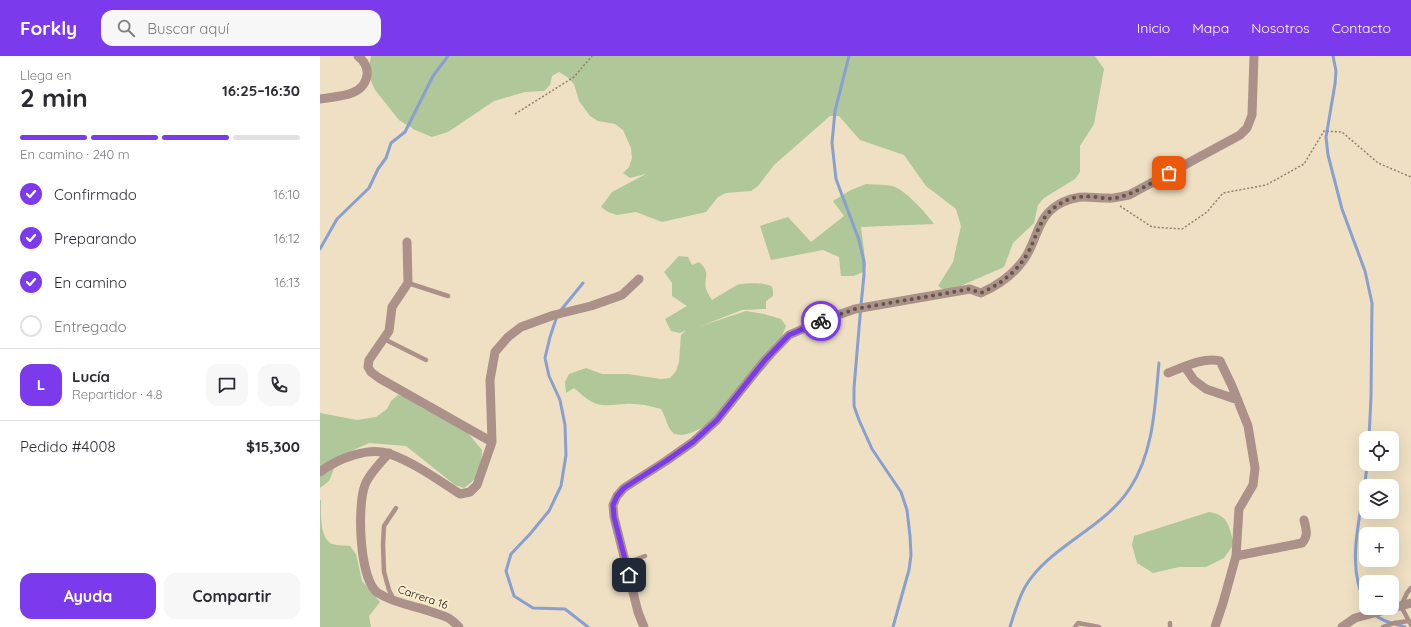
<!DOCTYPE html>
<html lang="es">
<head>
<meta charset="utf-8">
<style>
	body { margin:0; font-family:Quicksand,sans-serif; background:#f7f7f7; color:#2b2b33; height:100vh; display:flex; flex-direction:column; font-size:15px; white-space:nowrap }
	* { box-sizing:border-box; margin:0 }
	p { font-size:13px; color:#7c7c81 }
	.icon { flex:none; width:22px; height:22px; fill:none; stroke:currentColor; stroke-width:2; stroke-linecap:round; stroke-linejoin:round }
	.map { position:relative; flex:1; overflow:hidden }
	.sheet { display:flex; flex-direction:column; background:#fff; width:320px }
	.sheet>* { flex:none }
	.buttons { position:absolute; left:1039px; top:375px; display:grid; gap:8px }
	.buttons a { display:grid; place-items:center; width:40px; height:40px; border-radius:8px; background:#fff; box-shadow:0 4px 16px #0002; font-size:20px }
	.pin { position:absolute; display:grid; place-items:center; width:34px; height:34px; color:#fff; margin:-17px; border-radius:8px; box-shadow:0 2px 6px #0006 }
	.courier { position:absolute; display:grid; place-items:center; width:40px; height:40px; margin:-20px; border:3px solid #7c3aed; border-radius:50%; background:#fff; color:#222; box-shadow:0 1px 5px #0007 }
	.headline em { font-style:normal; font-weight:700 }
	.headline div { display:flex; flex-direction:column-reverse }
	.headline { display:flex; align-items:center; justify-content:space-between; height:68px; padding:0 20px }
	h1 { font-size:26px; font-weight:700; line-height:30px }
	.bar { display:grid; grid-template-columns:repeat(4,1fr); gap:6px 4px; align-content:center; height:48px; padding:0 20px }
	.bar i { height:5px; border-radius:3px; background:#e1e1e2 }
	.bar .on { background:#7c3aed }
	.bar p { grid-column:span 4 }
	.line { display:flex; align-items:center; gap:10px; padding:0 20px; border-top:1px solid #e1e1e2 }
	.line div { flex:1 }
	.round { display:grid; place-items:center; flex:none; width:42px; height:42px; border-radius:12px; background:#f7f7f7 }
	ol { padding:0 20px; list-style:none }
	li { display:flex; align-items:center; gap:12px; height:44px }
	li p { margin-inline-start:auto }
	li .icon { padding:4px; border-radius:50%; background:#7c3aed; color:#fff; stroke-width:4 }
	li:last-child { color:#7c7c81 }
	li i { width:22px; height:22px; border:2px solid #e1e1e2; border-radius:50% }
	.button { display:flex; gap:8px; margin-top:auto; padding:8px 20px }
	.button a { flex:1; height:46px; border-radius:12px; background:#7c3aed; color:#fff; font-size:16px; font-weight:700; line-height:46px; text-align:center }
	.button a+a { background:#f7f7f7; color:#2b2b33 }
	header { display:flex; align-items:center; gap:24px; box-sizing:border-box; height:56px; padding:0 20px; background:#7c3aed; color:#fff }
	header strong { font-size:19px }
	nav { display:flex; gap:22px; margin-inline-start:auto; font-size:14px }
	.search { width:280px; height:36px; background:#f7f7f7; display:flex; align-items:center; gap:10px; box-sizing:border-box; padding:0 14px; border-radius:12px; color:#7c7c81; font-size:15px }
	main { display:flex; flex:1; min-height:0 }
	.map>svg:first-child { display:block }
	.green { fill:#afc799 }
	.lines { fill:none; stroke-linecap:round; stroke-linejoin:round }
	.stream { stroke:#88a0cf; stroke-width:3 }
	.path { stroke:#8c816d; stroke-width:1.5; stroke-dasharray:2 2; stroke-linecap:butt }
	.lane { stroke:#ab918a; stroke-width:4.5 }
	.street { stroke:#ab918a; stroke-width:9 }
	.done { stroke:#605848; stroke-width:4; stroke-dasharray:0 7.2 }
	.route { stroke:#7c3aed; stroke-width:5 }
	.labels { text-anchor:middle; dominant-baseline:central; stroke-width:4; stroke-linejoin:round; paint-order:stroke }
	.street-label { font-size:11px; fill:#130e05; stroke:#fcedd0 }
</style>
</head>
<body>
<header>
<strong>Forkly</strong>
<div class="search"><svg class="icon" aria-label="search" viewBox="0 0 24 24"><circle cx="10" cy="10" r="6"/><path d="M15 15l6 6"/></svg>Buscar aquí</div>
<nav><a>Inicio</a><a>Mapa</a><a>Nosotros</a><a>Contacto</a></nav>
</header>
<main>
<section class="sheet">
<div class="headline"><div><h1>2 min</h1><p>Llega en</p></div><em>16:25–16:30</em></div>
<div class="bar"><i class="on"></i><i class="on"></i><i class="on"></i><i></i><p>En camino · 240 m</p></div>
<ol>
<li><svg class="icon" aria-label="check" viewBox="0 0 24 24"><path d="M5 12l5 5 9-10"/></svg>Confirmado<p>16:10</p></li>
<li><svg class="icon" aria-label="check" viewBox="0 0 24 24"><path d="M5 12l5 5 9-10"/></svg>Preparando<p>16:12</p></li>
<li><svg class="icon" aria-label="check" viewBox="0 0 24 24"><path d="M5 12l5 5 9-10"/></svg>En camino<p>16:13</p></li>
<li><i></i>Entregado</li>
</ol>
<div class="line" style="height:72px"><b class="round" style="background:#7c3aed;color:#fff">L</b><div><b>Lucía</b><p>Repartidor · 4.8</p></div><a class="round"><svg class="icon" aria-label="chat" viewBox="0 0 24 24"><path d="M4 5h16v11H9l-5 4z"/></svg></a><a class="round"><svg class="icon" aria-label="phone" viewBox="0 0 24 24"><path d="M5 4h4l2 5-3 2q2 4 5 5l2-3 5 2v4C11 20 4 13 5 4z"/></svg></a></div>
<div class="line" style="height:52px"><div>Pedido #4008</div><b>$15,300</b></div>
<div class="button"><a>Ayuda</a><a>Compartir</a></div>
</section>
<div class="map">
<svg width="1091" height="571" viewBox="0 0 1091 571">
	<rect width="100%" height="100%" fill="#efe0c3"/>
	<!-- green -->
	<path class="green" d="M51 0H775L784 13 774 68 760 90V116L755 123 724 142 718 149 714 167 693 187 684 211 627 236 618 230 633 206 641 170 636 153 606 130 584 99 540 84 519 60H510L454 109 438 130 431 135 406 137 398 141 386 156 342 166 316 156 297 159 288 156 281 151 292 136 326 118 310 122 303 117 309 111 312 102 311 92 303 74 295 68 278 65 270 60 259 45 254 28 247 21 239 16 232 20 230 29 224 35 205 36 174 45 128 76 112 81 95 74 79 64 55 34 48 18Z
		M546 128C553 129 569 128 575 131 588 137 605 156 614 168L541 171 546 210 543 216 534 220H521L519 201 503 194 451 204 440 170 468 161 491 186 524 160 513 145 531 134Z
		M359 200 368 201 372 209 379 206C392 217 383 222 386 233 387 236 390 241 392 244L417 229C423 227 448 226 452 231 453 233 453 237 453 240L446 245V253L422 254 381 270 426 255 444 258 461 263 466 270 453 302 447 310 387 369 371 377 362 379 354 378C346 370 347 363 341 353 329 350 318 347 305 348 295 348 286 351 277 348 268 345 261 338 254 332L246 337 245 326 249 318 266 312 282 318H308L341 323 350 322 356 315 359 306 361 279 366 274 360 277 351 275 345 263 367 250 352 240V227L344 216Z
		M78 339 87 341 102 352 138 365 162 394C161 412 160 421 144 432L135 429 86 390 49 387 31 395 16 408 9 425 0 432V357L37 364 56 361 67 353 71 345Z
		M0 443 1 445C1 459 0 479 10 487 15 490 24 489 30 490L36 498 42 525 60 546 49 560 51 571H0Z
		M889 456C909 459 909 471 914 488L904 502 886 511H859L833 517 817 507 812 489 814 480Z"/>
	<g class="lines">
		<!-- stream -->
		<path class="stream" d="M529 0 515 55 512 87 516 123 539 184 544 206V219L541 249 534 332V350L539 364 552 393 581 436 587 454 590 480 591 499 589 514 573 571
			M1013 0 1016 15 1015 28 1006 81 1008 99 1022 153 1045 215 1052 247 1051 341 1049 382
			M0 193 17 163 49 132 58 113 66 102 71 87 85 76 113 20 128 0
			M241 254 263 227
			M237 260 230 281 225 302 229 320 240 344 245 369 246 399 241 430 229 455 210 478 191 498 186 515 194 540 213 552 245 553 268 571
			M1046 548C1023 506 1044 453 1047 408
			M1055 559C1065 567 1073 567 1085 571
			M690 571C694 558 698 544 705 531 728 491 785 472 810 432 834 396 835 349 839 307"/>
		<!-- path -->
		<path class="path" d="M195 58 254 21 272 0
			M800 150 832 171 862 173 887 156 903 137 946 129 984 108 1004 75 1022 76 1058 107 1091 121"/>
		<!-- lane -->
		<path class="lane" d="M88 227 128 240
			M64 283 106 304
			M306 507 325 500
			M1091 532 1087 537 1081 550 1091 569
			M74 544 69 534 64 516 63 489 64 470 76 452
			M755 571 758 567 779 571
			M850 571V567
			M1063 571 1074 567 1089 565"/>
		<!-- street -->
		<path class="street" d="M0 43C17 40 44 41 47 19 48 12 44 5 38 0
			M87 186 88 227 72 251 69 275 49 304 48 311 51 316 59 322 172 386
			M865 311 874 324 886 333 918 344
			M848 317C864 311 883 301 900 305L912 330 928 370 935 412 933 429 919 453 916 500 903 547 895 571
			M69 397C62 405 48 419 45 429 37 449 39 524 58 537 75 548 97 550 115 557 120 559 126 560 130 563 133 565 136 568 139 571
			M0 416C17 403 49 390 70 398 95 407 118 424 140 438L150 436 157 429 172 386 170 324 175 296 188 281 201 271 234 259 271 250 302 239 319 223
			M916 500 982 487C989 479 986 473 984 464
			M324 571 318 556 294 461 293 449 297 440 304 432 346 405 373 386 397 364 445 304 469 279 501 265 535 253 650 233 661 237C681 228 699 215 709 195 719 175 720 157 743 146 760 138 769 142 788 142 795 143 802 140 809 139L920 79 927 72 932 59 934 0
			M1022 571 1035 562 1091 547"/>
	</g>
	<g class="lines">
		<!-- done -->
		<path class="done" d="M501 265 535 253 650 233 661 237C681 228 698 215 709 195 717 179 719 163 735 151 747 142 760 139 775 141 782 142 789 143 796 142 815 138 832 126 849 117"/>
		<!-- route -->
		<path class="route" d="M309 519 294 461 293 449 297 440 304 432 346 405 373 386 397 364 445 304 469 279 501 265"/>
	</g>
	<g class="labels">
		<!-- street labels -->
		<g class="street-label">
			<text transform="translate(103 541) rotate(19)">Carrera 16</text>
		</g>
	</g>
</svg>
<div class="buttons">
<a><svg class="icon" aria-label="locate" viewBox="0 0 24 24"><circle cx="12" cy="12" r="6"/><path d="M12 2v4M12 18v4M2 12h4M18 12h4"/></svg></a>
<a><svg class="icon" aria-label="layers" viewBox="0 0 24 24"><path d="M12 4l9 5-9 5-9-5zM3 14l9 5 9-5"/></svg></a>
<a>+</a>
<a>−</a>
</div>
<div class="pin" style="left:849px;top:117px;background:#ea580c"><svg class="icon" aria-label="bag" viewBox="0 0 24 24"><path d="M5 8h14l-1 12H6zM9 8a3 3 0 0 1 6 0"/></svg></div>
<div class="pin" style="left:309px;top:519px;background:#1f2937"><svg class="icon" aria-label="home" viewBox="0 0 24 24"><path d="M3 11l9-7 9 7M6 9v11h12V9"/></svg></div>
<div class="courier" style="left:501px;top:265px"><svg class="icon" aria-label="bike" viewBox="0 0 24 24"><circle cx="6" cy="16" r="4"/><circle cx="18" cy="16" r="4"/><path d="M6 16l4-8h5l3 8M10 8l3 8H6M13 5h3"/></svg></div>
</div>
</main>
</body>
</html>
